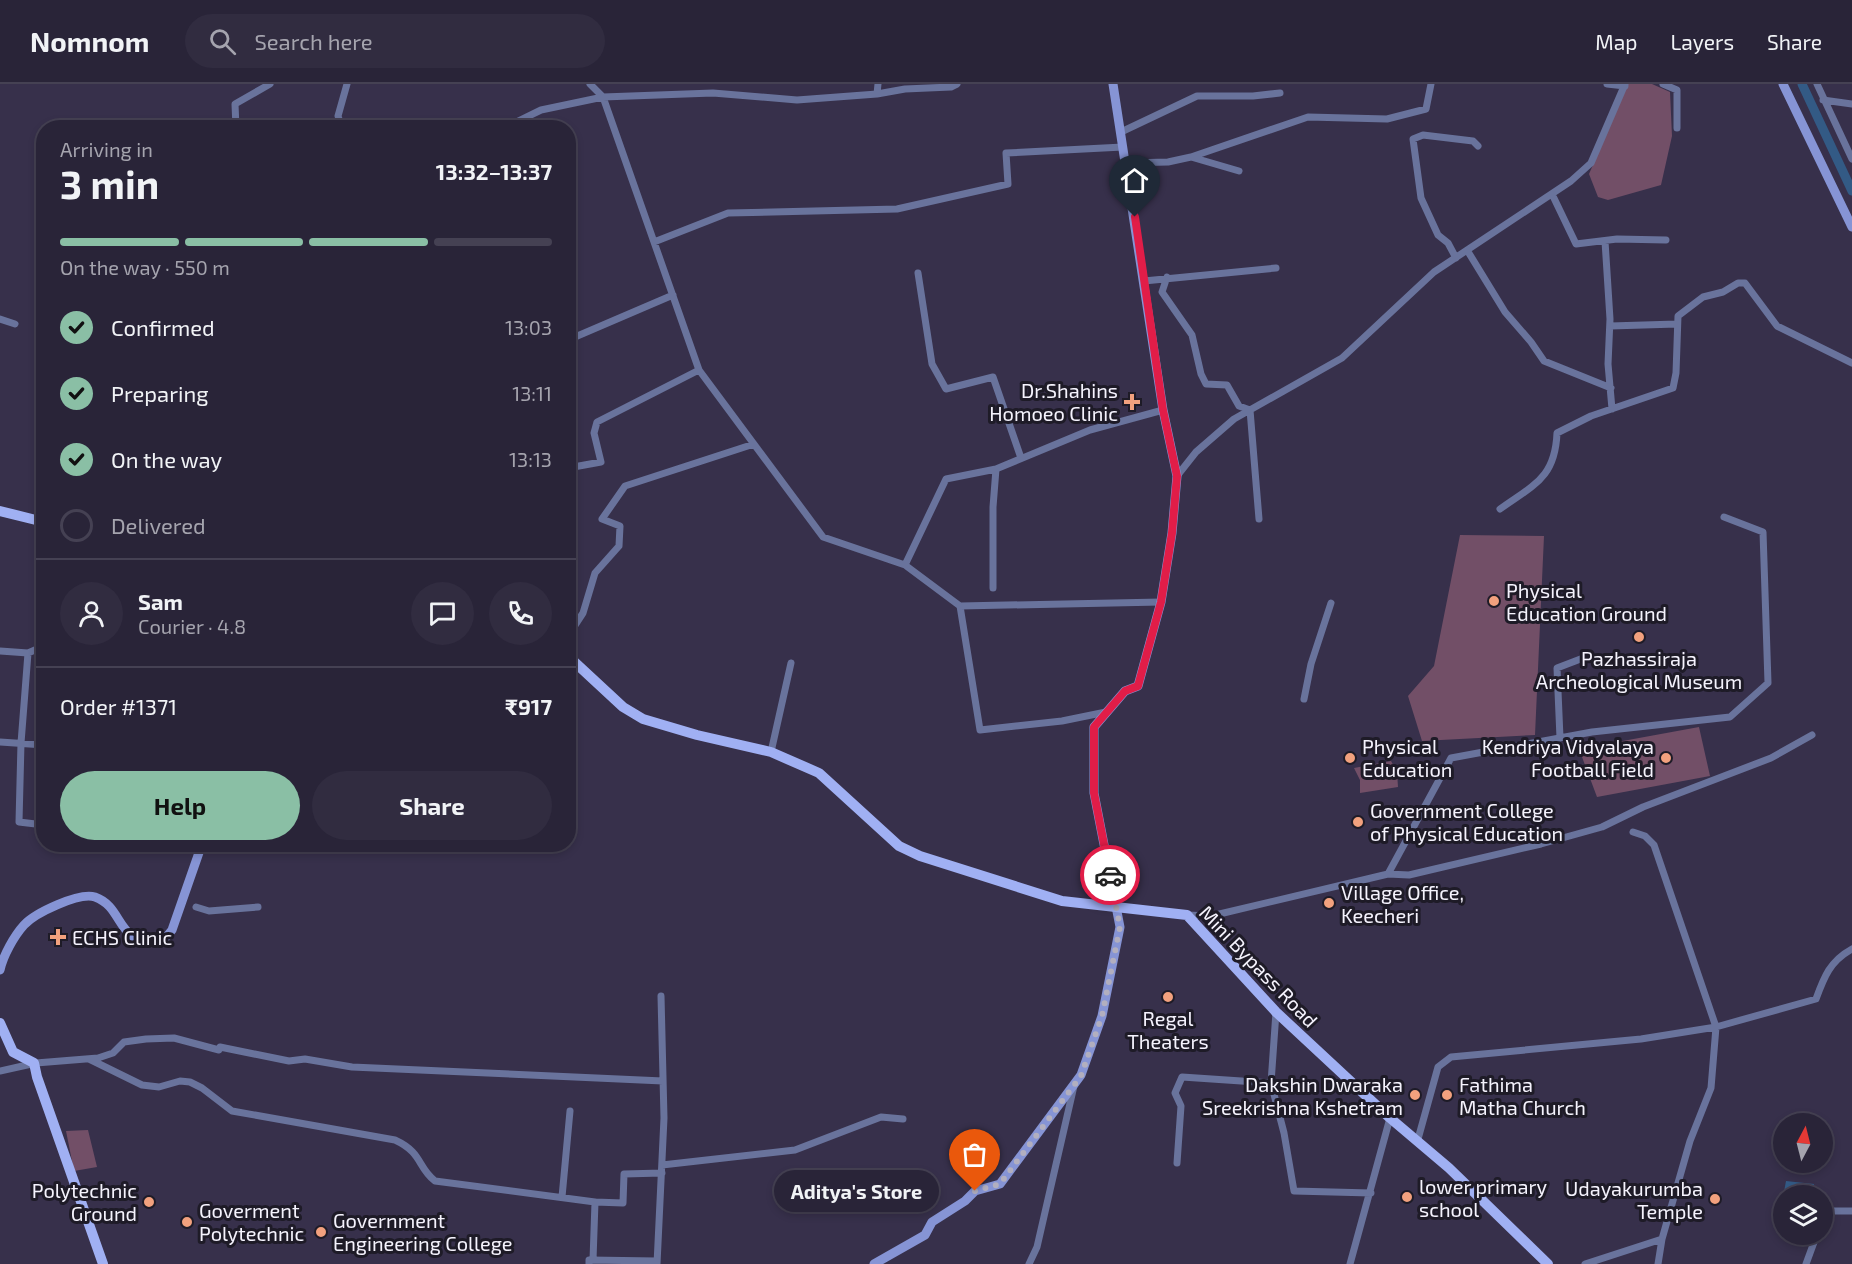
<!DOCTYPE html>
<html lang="en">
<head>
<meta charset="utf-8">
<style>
	body { margin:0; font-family:"Exo 2",sans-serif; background:#312c40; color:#f1f3f6; height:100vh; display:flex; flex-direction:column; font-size:22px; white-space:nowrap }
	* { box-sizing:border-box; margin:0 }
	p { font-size:20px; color:#a5a4ae }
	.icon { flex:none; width:33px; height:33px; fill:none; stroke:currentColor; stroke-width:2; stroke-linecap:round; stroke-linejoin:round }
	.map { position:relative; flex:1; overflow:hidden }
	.drawer { position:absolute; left:36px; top:36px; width:540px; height:732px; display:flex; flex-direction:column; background:#292438; border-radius:24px; box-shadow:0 3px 9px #0003,0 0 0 2px #454153 }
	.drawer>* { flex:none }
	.needle { width:39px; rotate:7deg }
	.buttons { position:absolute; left:1773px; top:1029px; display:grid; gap:12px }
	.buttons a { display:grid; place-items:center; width:60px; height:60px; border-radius:50%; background:#292438; box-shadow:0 3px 9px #0003,0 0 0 2px #454153; font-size:30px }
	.pin { position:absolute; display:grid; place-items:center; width:51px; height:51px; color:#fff; margin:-62px -26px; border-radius:50% 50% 50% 0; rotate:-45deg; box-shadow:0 0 6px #0007 }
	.pin .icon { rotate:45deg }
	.courier { position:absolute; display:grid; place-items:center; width:60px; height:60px; margin:-30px; border:4px solid #e11d48; border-radius:50%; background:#fff; color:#222; box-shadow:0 2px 8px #0007 }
	.bubble { position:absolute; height:42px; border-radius:21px; background:#292438; box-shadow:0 3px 9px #0003,0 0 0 2px #454153; font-size:20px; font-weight:700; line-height:42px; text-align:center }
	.summary em { font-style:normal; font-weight:700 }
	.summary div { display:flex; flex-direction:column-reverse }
	.summary { display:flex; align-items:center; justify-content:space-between; height:102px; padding:0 24px }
	h1 { font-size:39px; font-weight:700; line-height:45px }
	.bar { display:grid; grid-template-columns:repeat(4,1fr); gap:9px 6px; align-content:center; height:72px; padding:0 24px }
	.bar i { height:8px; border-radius:4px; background:#454153 }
	.bar .current { background:#8abfa5 }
	.bar p { grid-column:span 4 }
	.line { display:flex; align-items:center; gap:15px; padding:0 24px; border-top:2px solid #454153 }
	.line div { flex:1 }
	.round { display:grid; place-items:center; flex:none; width:63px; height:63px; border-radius:32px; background:#312c40 }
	ol { padding:0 24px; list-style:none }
	li { display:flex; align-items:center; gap:18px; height:66px }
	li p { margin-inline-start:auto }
	li .icon { padding:6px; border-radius:50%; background:#8abfa5; color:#111; stroke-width:4 }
	li:last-child { color:#a5a4ae }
	li i { width:33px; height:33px; border:3px solid #454153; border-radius:50% }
	.button { display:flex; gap:12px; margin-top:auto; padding:12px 24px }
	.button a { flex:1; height:69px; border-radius:36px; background:#8abfa5; color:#111; font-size:24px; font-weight:700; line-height:69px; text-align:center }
	.button a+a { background:#312c40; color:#f1f3f6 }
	header { display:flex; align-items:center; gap:36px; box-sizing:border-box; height:84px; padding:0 30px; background:#292438; border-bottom:2px solid #454153 }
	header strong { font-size:28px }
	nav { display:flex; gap:33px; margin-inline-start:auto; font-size:21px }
	.search { width:420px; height:54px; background:#312c40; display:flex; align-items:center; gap:15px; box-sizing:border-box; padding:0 21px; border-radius:33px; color:#a5a4ae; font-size:22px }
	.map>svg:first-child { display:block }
	.green { fill:#724f67 }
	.water { fill:#335a85 }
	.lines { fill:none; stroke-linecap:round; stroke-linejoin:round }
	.canal { stroke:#335a85; stroke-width:9 }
	.street { stroke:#69739c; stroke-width:7 }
	.secondary { stroke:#8694d5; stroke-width:9 }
	.primary { stroke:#a0b0f3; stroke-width:10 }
	.done { stroke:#b2afbf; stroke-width:6; stroke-dasharray:0 10.8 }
	.route { stroke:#e11d48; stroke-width:8 }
	.poi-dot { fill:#f2a17e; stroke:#1e1b27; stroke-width:2 }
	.labels { text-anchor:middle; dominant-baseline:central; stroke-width:6; stroke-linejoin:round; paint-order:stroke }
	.poi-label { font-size:20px; fill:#f5f3fd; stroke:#1e1b27; text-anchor:start }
	.street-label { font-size:20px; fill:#f5f3fd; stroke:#1e1b27 }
</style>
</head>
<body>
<header>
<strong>Nomnom</strong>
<div class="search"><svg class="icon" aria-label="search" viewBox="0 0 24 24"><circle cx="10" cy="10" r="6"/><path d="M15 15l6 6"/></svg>Search here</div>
<nav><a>Map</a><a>Layers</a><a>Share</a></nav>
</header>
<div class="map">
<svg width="1852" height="1180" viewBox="0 0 1852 1180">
	<rect width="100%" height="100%" fill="#37304b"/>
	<!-- green -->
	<path class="green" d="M1628 0H1652L1670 8 1672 52 1661 101 1608 116 1598 113 1589 90Z
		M1460 451 1544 452 1535 651 1422 657 1408 612 1434 582Z
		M1699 643 1710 692 1597 713 1579 665Z
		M1391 677 1397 688 1398 703 1360 709V696L1354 684Z
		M88 1046 97 1083 74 1087 66 1047Z"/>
	<!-- water -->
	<path class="water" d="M1786 1097 1814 1100 1812 1111 1783 1113Z"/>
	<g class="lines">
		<!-- canal -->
		<path class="canal" d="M1802 0 1852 107"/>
		<!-- street -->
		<path class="street" d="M590 0 603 13 699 286 823 453 905 481 960 522 1161 518
			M1607 0 1625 2
			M1663 0 1677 6V44
			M1817 0 1852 75
			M877 10 905 5 951 3 957 0
			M1823 16 1852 20
			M236 44 235 20 270 0
			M342 44 338 32 347 0
			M504 44 541 26 603 13 713 9 797 16 877 10 878 0
			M1121 48 1197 12H1253L1280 9
			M1191 73 1308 33 1387 35 1426 25 1431 0
			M1127 79 1168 78 1191 73 1239 87
			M1552 110 1576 160 1617 155 1666 156
			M1605 157 1610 235 1608 280 1612 325
			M654 158 728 129 897 125 1008 100 1006 69 1123 63
			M1467 166 1505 228 1531 258 1544 277 1611 304
			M1456 174 1448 159 1438 151 1421 114 1413 55 1423 51 1473 57 1478 62
			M918 189 932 280 946 305 993 293 1021 374
			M1167 193 1162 208 1192 251 1201 290 1206 300 1227 301 1239 322 1250 326 1259 435
			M1144 197 1276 184
			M0 235 15 240
			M1610 242 1677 240
			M568 256 673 211
			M568 384 601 378 594 349 597 338 699 286
			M1177 392 1196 368 1234 335 1342 274 1434 188 1571 97 1591 79 1625 0
			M1500 425C1533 401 1555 395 1557 349L1591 332 1673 304 1676 289 1678 232 1703 213 1723 208 1738 199H1745L1777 242 1852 279
			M905 481 946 395 996 385
			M993 504V423L996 385 1090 346 1163 326
			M960 522 980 646 1062 637 1106 628
			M568 552 583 529 595 489 619 462 620 442 602 435 625 402 754 360
			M0 567 28 569 44 562
			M28 569 21 659 19 738 44 741
			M1304 615 1311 580 1331 519
			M1560 654 1557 584 1591 571
			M0 658 44 661
			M771 668 791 579
			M1633 748 1645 752 1654 761 1716 943 1816 915C1824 893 1830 877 1852 865
			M1388 790 1409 791 1541 760 1602 743 1643 723 1771 674 1812 651
			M196 823 209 827 258 823
			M1187 831 1211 832 1388 790 1451 674 1592 648 1730 633 1768 599 1763 448 1724 433
			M89 975 142 1001 159 1003 180 997 190 998 202 1004 232 1027 395 1056C423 1069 417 1083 435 1097L595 1118
			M0 987 36 979 98 974 113 969 124 958 146 955 174 954 219 966 220 963 289 977 305 975 352 983 663 997
			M1271 999 1284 1049 1294 1107 1371 1109
			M1418 1055 1438 983 1451 973 1641 955 1716 943 1711 1004 1690 1057 1662 1155 1585 1180
			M1177 1079 1181 1022 1175 1009 1182 993 1271 999 1276 928
			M662 1081 795 1066 881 1033 903 1035
			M562 1113 570 1027
			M1822 1134 1825 1127H1852
			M593 1176 595 1118 623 1119 624 1090 662 1089
			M589 1180V1176L657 1177
			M657 1180 664 1034 661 912
			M1029 1180 1037 1163 1074 1002
			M1350 1180 1390 1034
			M1658 1180 1662 1155
			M1806 1180 1817 1150"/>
		<!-- secondary -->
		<path class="secondary" d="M1783 0 1852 143
			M0 886C3 872 14 852 24 841 35 829 79 808 95 813 126 824 114 863 163 857L172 846 202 760
			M874 1180 925 1151 932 1138 965 1117 975 1107 1000 1100 1081 991 1102 932 1120 843 1094 709V643L1125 607 1138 602 1161 518 1172 449 1177 392 1163 326 1113 0"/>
		<!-- primary -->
		<path class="primary" d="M0 427 44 438
			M568 572 623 623 643 635 697 651 771 668 819 689 899 762 920 772 1062 817 1187 831 1276 928 1390 1034 1449 1084 1548 1180
			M0 939 13 968 34 979 37 993 103 1180"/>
	</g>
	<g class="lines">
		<!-- done -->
		<path class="done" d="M975 1107 1000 1100 1081 992 1102 932 1120 843 1110 791"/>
		<!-- route -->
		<path class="route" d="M1110 791 1094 709V643L1125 607 1138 602 1161 518 1172 449 1177 392 1163 326 1135 133"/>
	</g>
	<!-- markers -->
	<g class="poi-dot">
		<path d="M1129 309h6v6h6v6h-6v6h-6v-6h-6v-6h6z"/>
		<circle cx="1494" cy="517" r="6"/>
		<circle cx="1639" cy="553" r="6"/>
		<circle cx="1350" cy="674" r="6"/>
		<circle cx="1666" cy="674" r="6"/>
		<circle cx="1358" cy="738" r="6"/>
		<circle cx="1329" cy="819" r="6"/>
		<path d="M55 844h6v6h6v6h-6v6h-6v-6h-6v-6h6z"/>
		<circle cx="1168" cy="913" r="6"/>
		<circle cx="1415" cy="1011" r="6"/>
		<circle cx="1447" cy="1011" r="6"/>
		<circle cx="1407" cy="1113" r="6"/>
		<circle cx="1715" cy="1115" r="6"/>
		<circle cx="149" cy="1118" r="6"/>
		<circle cx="187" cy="1138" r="6"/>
		<circle cx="321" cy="1148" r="6"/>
	</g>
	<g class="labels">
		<!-- poi labels -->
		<g class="poi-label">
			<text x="1118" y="306" text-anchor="end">Dr.Shahins<tspan x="1118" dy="23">Homoeo Clinic</tspan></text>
			<text x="1506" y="506">Physical<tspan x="1506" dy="23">Education Ground</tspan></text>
			<text x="1639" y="574" text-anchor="middle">Pazhassiraja<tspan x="1639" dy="23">Archeological Museum</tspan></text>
			<text x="1362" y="662">Physical<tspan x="1362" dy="23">Education</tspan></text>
			<text x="1654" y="662" text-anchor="end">Kendriya Vidyalaya<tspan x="1654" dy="23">Football Field</tspan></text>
			<text x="1370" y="726">Government College<tspan x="1370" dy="23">of Physical Education</tspan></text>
			<text x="1341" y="808">Village Office,<tspan x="1341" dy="23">Keecheri</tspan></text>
			<text x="72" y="853">ECHS Clinic</text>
			<text x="1168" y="934" text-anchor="middle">Regal<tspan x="1168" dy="23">Theaters</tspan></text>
			<text x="1403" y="1000" text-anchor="end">Dakshin Dwaraka<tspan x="1403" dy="23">Sreekrishna Kshetram</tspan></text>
			<text x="1459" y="1000">Fathima<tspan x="1459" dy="23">Matha Church</tspan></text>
			<text x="1419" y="1102">lower primary<tspan x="1419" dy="23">school</tspan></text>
			<text x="1703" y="1104" text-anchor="end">Udayakurumba<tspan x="1703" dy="23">Temple</tspan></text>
			<text x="137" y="1106" text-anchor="end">Polytechnic<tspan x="137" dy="23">Ground</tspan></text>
			<text x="199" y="1126">Goverment<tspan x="199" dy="23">Polytechnic</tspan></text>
			<text x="333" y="1136">Government<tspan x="333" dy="23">Engineering College</tspan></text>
		</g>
		<!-- street labels -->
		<g class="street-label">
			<text transform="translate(1259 882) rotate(46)">Mini Bypass Road</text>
		</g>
	</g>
</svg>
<div class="buttons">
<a><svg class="needle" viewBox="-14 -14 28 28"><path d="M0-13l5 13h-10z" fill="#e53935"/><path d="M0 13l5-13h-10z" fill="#a5a4ae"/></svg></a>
<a><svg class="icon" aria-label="layers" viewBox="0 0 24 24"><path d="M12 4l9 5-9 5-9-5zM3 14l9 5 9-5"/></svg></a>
</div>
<div class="pin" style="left:975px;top:1107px;background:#ea580c"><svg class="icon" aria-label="bag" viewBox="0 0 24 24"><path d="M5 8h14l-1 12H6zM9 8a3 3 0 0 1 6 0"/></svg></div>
<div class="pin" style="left:1135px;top:133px;background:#1f2937"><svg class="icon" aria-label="home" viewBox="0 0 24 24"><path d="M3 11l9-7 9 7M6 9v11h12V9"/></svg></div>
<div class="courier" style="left:1110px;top:791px"><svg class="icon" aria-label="car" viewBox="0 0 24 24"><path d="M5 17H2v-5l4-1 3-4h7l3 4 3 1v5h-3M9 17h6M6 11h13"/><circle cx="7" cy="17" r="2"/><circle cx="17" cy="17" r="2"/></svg></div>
<div class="bubble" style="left:774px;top:1086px;width:165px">Aditya's Store</div>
<section class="drawer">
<div class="summary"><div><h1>3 min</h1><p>Arriving in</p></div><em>13:32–13:37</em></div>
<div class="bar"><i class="current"></i><i class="current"></i><i class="current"></i><i></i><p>On the way · 550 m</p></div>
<ol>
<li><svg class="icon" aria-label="check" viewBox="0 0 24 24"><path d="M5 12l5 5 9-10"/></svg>Confirmed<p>13:03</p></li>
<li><svg class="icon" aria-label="check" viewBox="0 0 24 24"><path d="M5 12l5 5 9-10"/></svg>Preparing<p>13:11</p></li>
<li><svg class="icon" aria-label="check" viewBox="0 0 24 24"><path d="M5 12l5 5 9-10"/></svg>On the way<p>13:13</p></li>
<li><i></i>Delivered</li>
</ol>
<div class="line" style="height:108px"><a class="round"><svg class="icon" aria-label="person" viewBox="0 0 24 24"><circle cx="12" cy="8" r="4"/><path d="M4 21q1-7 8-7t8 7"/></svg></a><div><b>Sam</b><p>Courier · 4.8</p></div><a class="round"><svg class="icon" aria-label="chat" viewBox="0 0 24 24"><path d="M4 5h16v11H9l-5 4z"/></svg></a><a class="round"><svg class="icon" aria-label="phone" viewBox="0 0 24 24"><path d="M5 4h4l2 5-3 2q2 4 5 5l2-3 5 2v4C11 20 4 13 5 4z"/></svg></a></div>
<div class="line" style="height:78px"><div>Order #1371</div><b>₹917</b></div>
<div class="button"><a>Help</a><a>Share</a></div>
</section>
</div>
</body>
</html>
